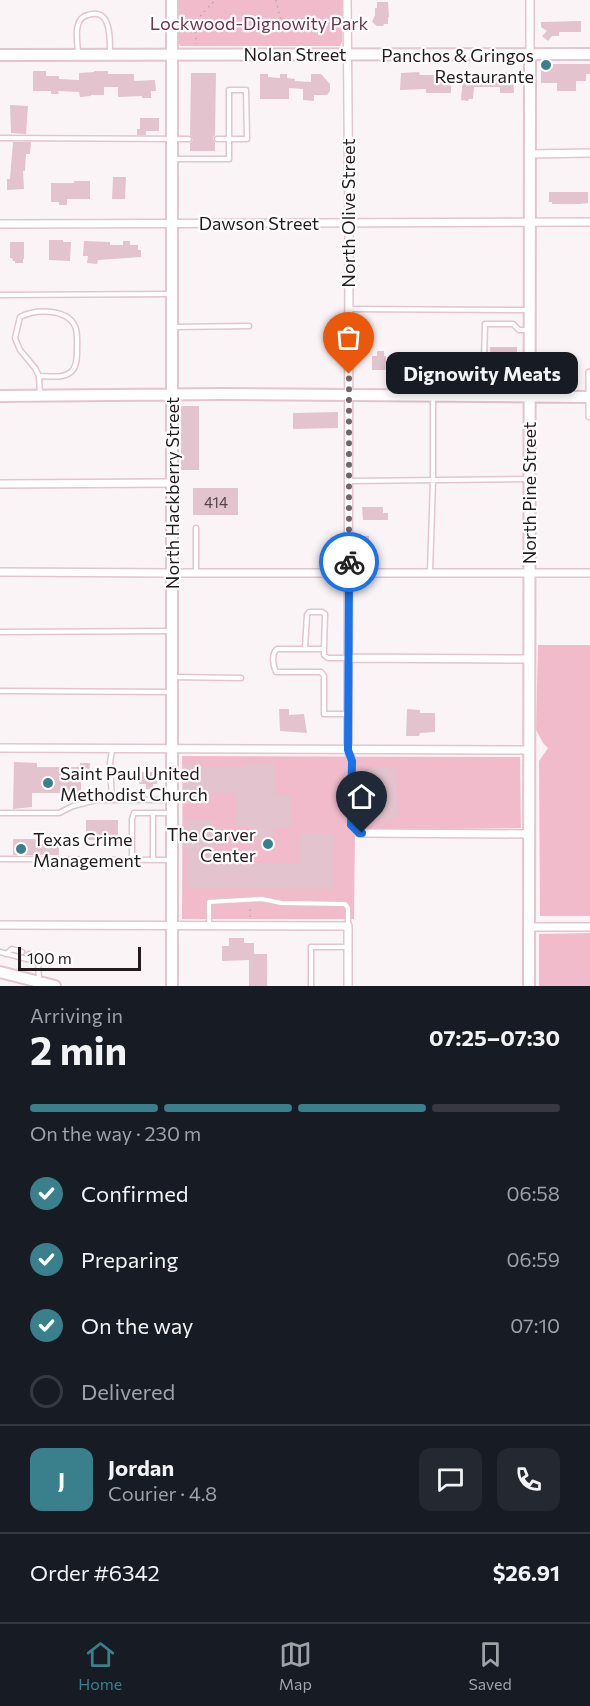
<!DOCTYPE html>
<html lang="en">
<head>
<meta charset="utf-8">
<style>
	body { margin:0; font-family:Commissioner,sans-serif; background:#242831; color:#f1f3f6; height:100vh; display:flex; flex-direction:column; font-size:22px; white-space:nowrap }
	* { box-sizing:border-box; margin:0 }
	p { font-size:20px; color:#9ea1a6 }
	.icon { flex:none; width:33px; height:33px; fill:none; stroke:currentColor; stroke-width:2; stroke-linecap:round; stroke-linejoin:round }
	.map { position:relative; height:986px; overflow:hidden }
	.drawer { display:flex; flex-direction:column; background:#171b24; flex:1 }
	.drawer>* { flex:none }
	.scale { position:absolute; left:18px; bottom:15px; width:123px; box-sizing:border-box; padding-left:6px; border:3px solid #251a1e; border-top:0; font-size:16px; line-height:21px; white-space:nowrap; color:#251a1e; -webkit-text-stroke:4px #fff; paint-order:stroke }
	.pin { position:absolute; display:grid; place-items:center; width:51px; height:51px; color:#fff; margin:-62px -26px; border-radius:50% 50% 50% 0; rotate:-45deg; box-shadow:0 0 6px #0007 }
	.pin .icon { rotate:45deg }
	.courier { position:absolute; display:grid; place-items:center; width:60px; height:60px; margin:-30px; border:4px solid #1a73e8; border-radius:50%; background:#fff; color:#222; box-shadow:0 2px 8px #0007 }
	.bubble { position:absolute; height:42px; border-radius:12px; background:#171b24; box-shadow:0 3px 9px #0003; font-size:20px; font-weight:700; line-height:42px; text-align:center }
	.summary em { font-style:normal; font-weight:700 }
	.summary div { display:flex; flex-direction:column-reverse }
	.summary { display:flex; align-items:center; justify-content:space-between; height:102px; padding:0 30px }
	h1 { font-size:39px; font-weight:700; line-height:45px }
	.bar { display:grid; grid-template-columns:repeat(4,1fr); gap:9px 6px; align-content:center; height:72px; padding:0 30px }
	.bar i { height:8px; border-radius:4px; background:#363941 }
	.bar .on { background:#3a7f8c }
	.bar p { grid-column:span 4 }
	.line { display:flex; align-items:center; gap:15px; padding:0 30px; border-top:2px solid #363941 }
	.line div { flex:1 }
	.round { display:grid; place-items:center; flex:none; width:63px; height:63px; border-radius:12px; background:#242831 }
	ol { padding:0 30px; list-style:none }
	li { display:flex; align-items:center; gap:18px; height:66px }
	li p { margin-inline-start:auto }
	li .icon { padding:6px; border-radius:50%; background:#3a7f8c; color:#fff; stroke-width:4 }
	li:last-child { color:#9ea1a6 }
	li i { width:33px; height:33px; border:3px solid #363941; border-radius:50% }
	.dock { display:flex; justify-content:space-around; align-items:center; height:84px; border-top:2px solid #363941; background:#171b24; font-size:16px; color:#9ea1a6 }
	.dock a { display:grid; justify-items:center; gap:3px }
	.dock .on { color:#3a7f8c }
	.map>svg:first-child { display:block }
	.green { fill:#f1bbcc }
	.building { fill:#e3c3cd }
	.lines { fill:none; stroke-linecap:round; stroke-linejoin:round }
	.lane-casing { stroke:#e4c4ce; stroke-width:7 }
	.street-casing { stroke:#e4c4ce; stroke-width:10 }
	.secondary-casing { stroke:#e4c4ce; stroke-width:14 }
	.primary-casing { stroke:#e4c4ce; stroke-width:14 }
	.path { stroke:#b0a8aa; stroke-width:1.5; stroke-dasharray:1.5 4.5; stroke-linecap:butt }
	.lane { stroke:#fff; stroke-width:4 }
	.street { stroke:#fff; stroke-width:7 }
	.secondary { stroke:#fff; stroke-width:10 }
	.primary { stroke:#fff; stroke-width:10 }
	.done { stroke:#70666a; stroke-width:6; stroke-dasharray:0 10.8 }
	.route { stroke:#1a73e8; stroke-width:8 }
	.poi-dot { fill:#3a7f8c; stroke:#fff; stroke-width:2 }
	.labels { text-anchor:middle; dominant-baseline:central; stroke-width:4.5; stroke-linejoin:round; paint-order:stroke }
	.number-label { font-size:15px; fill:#54444a }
	.park-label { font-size:18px; fill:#75304b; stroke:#fff }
	.street-label { font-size:18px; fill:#251a1e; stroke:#fff }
	.poi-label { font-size:18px; fill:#251a1e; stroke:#fff; text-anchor:end }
</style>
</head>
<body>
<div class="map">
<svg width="590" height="986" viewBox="0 0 590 986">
	<rect width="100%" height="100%" fill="#fbf4f6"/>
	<!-- green -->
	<path class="green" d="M176 0H342V42L340 46H180L176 38Z
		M538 645H590V916H540L539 761 548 748 543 743 536 730Z
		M182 756 520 757 521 828 355 830 354 919H182C182 865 183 811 182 756Z
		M590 933V986H539V934Z"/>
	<!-- building -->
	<path class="building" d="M377 2H388L389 17H388V24H384L383 26H377L372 22 375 15V8H377Z
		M581 21V32H559V36H552L548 41 542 36 547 31 541 27V22Z
		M541 64H590V74H586V81H576V91H557V83H541Z
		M33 71H46V76H59V79L79 80V73L94 72V71H108V74H134V81L155 80 156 91H151V98H142V96L118 97V87H104V95H91V96L80 97 79 92 58 91 59 94H51V91H33Z
		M419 72 420 75H451V93H426V89L400 90 401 73Z
		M501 72H513L514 93H500V87H474L473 99H469L468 101 461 100 463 77 482 79V73L501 74Z
		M191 73H216L215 135 213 138 215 143V151H190V143L193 140 190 135Z
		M260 74H268V77L280 78V74H287V78L295 79V81L311 82V74H321L330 84V91L327 95H314V101L303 100V89L289 88V99H260Z
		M10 105 28 106 26 134 11 133Z
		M140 118H159V131H146V135H137V129H140Z
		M13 142H31L30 154H26L25 171H23L24 189 7 190V179H10Z
		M113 177H126L125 199H112Z
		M74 181H90V199H67V205H59V202H51V183H74Z
		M549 192H588V203L579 204H552V202H549Z
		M49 240H63V242H71L70 261 49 260Z
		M84 241 110 242V245H123V241H130V245H138V250H141V257L98 260 97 264 87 263 88 256H83Z
		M10 242H24V259H23V263H15V261H13L12 258H10Z
		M490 347H517V379H492Z
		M377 351H384V356H386V370H372V356H377Z
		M181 406H199V470H181Z
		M338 412V428L293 429V413Z
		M193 488H238V515H193Z
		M362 507H383V513H388V520H363Z
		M358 536H369V561L358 562Z
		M279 709H289V715L304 714 307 733 280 731Z
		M407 709 420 710V713H435V732L420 733 419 736H406Z
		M14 762 37 763V767H80V763H90L89 778H81V793H32V807L13 809Z
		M184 763H197L198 767H243V763H275V796H291V827H273V840H250V827H235V793L184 794Z
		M363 767H396L397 819H363Z
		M139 772H157V784H153V789H146V784H139Z
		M86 820H118V840H86Z
		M186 820H213V862L299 863V833H334L333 889 188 888V853H186Z
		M13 839H59V855H13Z
		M229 938H244V943H254V954H267V986H249V960L222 961V946H229Z"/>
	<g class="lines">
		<!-- lane casing -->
		<g class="lane-casing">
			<path id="lane" d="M78 54C78 45 75 33 78 25 79 20 83 16 88 15 111 7 110 38 110 52
				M0 138 189 139
				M173 159H229V90H246L247 139H217
				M0 295 170 294
				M349 309 528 310
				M173 327 249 326
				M39 376C48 376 63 379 71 372 77 367 77 357 77 350 77 343 78 333 75 326 66 308 35 309 20 317L15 338 20 350 35 368 39 376 40 395
				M483 395 485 324H513L519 330H527
				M349 481 528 479
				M196 528V573
				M430 572 433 480V397
				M0 632 170 631
				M305 648 307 615 309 612H322L325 614 324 649
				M173 677 241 678
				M0 691 170 692
				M347 714H324V676L321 672H276C273 666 271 654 277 649H324V655L328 658H348
				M112 800 110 763 112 750
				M0 813H59L73 806 96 800H171
				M0 859 170 860
				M132 859V819L134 813H170
				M153 860V813
				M209 925V902L262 899 281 903 345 904 348 908V926
				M0 952 38 962 39 981
				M6 954 12 949 22 952
				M29 954 37 956 38 962
				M311 986V947H347"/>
		</g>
		<!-- street casing -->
		<g class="street-casing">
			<path id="street" d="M347 0 349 223 348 750 352 761 351 825 359 833H362L529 834
				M530 0V54
				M530 154 590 153
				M0 224 590 222
				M590 373V416
				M0 484 172 483
				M0 572 172 573H590
				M349 658 529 659
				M0 748 529 750
				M0 925 348 926V986
				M529 927H590"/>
		</g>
		<!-- secondary casing -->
		<g class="secondary-casing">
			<path id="secondary" d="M172 0V986
				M0 55 590 54
				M0 396 223 394 590 397
				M529 986 530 54"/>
		</g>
		<!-- primary casing -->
		<g class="primary-casing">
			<path id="primary" d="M0 972 55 986"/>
		</g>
		<!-- path -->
		<path class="path" d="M276 0 279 14 285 30
			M181 22C194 24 197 32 196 44
			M192 25 215 0
			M250 917V907"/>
		<!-- lane -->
		<use href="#lane" class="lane"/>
		<!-- street -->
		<use href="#street" class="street"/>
		<!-- secondary -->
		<use href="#secondary" class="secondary"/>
		<!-- primary -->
		<use href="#primary" class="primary"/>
	</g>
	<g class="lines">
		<!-- done -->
		<path class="done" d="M349 562V374"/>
		<!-- route -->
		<path class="route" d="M349 562 348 750 352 761 351 825 359 833H362"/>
	</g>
	<!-- markers -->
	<g class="poi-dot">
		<circle cx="546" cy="65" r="6"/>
		<circle cx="48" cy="783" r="6"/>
		<circle cx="268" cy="844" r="6"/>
		<circle cx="21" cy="849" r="6"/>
	</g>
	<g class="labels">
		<!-- number labels -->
		<g class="number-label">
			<text x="216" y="502">414</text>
		</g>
		<!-- park labels -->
		<g class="park-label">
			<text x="259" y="23">Lockwood-Dignowity Park</text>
		</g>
		<!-- street labels -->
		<g class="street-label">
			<text x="295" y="54">Nolan Street</text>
			<text transform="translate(348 213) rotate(-90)">North Olive Street</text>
			<text x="259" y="223">Dawson Street</text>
			<text transform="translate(172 493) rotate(-90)">North Hackberry Street</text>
			<text transform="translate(529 493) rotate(-90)">North Pine Street</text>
		</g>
		<!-- poi labels -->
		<g class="poi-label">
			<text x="534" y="55">Panchos &amp; Gringos<tspan x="534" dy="21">Restaurante</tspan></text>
			<text x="60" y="773" text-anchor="start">Saint Paul United<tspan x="60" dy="21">Methodist Church</tspan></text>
			<text x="256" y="834">The Carver<tspan x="256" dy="21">Center</tspan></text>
			<text x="33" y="839" text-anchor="start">Texas Crime<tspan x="33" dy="21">Management</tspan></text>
		</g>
	</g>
</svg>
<div class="scale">100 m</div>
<div class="pin" style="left:349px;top:374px;background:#ea580c"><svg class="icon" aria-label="bag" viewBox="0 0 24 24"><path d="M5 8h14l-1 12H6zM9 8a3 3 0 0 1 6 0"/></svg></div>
<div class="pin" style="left:362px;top:833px;background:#1f2937"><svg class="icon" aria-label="home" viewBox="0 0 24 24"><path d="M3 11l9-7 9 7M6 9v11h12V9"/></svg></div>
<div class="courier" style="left:349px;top:562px"><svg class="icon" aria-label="bike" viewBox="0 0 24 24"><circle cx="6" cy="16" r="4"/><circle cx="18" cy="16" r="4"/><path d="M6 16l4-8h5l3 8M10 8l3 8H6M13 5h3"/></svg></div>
<div class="bubble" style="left:386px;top:352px;width:192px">Dignowity Meats</div>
</div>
<section class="drawer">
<div class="summary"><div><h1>2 min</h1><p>Arriving in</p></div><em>07:25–07:30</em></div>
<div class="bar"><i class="on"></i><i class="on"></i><i class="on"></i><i></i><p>On the way · 230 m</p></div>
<ol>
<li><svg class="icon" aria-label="check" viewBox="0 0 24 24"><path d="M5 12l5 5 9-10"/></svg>Confirmed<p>06:58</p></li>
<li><svg class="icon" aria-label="check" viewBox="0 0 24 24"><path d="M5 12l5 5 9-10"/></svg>Preparing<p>06:59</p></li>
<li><svg class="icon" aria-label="check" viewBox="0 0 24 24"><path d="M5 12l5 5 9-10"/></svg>On the way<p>07:10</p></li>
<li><i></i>Delivered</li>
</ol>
<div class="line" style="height:108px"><b class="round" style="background:#3a7f8c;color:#fff">J</b><div><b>Jordan</b><p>Courier · 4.8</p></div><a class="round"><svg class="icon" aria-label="chat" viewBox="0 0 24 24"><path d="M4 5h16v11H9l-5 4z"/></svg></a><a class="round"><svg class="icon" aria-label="phone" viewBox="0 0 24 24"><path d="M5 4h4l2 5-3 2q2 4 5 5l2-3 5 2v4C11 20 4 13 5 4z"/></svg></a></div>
<div class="line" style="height:78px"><div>Order #6342</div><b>$26.91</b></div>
</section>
<nav class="dock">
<a class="on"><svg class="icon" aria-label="home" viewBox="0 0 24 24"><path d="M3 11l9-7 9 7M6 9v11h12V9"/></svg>Home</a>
<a><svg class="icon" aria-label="map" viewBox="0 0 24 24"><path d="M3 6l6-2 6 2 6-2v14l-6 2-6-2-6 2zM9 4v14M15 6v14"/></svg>Map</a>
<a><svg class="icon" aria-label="saved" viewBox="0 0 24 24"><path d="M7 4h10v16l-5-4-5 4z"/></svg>Saved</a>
</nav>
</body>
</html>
